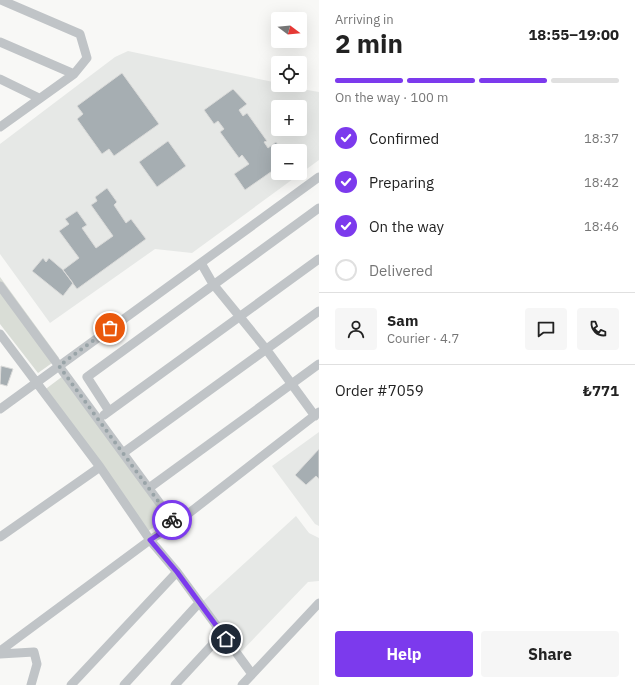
<!DOCTYPE html>
<html lang="en">
<head>
<meta charset="utf-8">
<style>
	body { margin:0; font-family:"IBM Plex Sans",sans-serif; background:#f6f6f6; color:#222; height:100vh; display:flex; flex-direction:column; font-size:15px; white-space:nowrap }
	* { box-sizing:border-box; margin:0 }
	p { font-size:13px; color:#767676 }
	.icon { flex:none; width:22px; height:22px; fill:none; stroke:currentColor; stroke-width:2; stroke-linecap:round; stroke-linejoin:round }
	.map { position:relative; flex:1; overflow:hidden }
	.drawer { display:flex; flex-direction:column; background:#fff; width:316px }
	.drawer>* { flex:none }
	.needle { width:26px; rotate:106deg }
	.buttons { position:absolute; left:271px; top:12px; display:grid; gap:8px }
	.buttons a { display:grid; place-items:center; width:36px; height:36px; border-radius:4px; background:#fff; box-shadow:0 4px 16px #0002; font-size:20px }
	.pin { position:absolute; display:grid; place-items:center; width:34px; height:34px; color:#fff; margin:-17px; border:2px solid #fff; border-radius:50%; box-shadow:0 1px 4px #0007 }
	.courier { position:absolute; display:grid; place-items:center; width:40px; height:40px; margin:-20px; border:3px solid #7c3aed; border-radius:50%; background:#fff; color:#222; box-shadow:0 1px 5px #0007 }
	.head em { font-style:normal; font-weight:800 }
	.head div { display:flex; flex-direction:column-reverse }
	.head { display:flex; align-items:center; justify-content:space-between; height:68px; padding:0 16px }
	h1 { font-size:26px; font-weight:800; line-height:30px }
	.bar { display:grid; grid-template-columns:repeat(4,1fr); gap:6px 4px; align-content:center; height:48px; padding:0 16px }
	.bar i { height:5px; border-radius:3px; background:#e0e0e0 }
	.bar .on { background:#7c3aed }
	.bar p { grid-column:span 4 }
	.line { display:flex; align-items:center; gap:10px; padding:0 16px; border-top:1px solid #e0e0e0 }
	.line div { flex:1 }
	.round { display:grid; place-items:center; flex:none; width:42px; height:42px; border-radius:4px; background:#f6f6f6 }
	ol { padding:0 16px; list-style:none }
	li { display:flex; align-items:center; gap:12px; height:44px }
	li p { margin-inline-start:auto }
	li .icon { padding:4px; border-radius:50%; background:#7c3aed; color:#fff; stroke-width:4 }
	li:last-child { color:#767676 }
	li i { width:22px; height:22px; border:2px solid #e0e0e0; border-radius:50% }
	.button { display:flex; gap:8px; margin-top:auto; padding:8px 16px }
	.button a { flex:1; height:46px; border-radius:4px; background:#7c3aed; color:#fff; font-size:16px; font-weight:800; line-height:46px; text-align:center }
	.button a+a { background:#f6f6f6; color:#222 }
	main { display:flex; flex:1; min-height:0 }
	.map>svg:first-child { display:block }
	.built { fill:#e6e8e6; fill-rule:evenodd }
	.green { fill:#d9ddd6 }
	.building { fill:#a6aeb2; stroke:#dadad9 }
	.lines { fill:none; stroke-linecap:round; stroke-linejoin:round }
	.minor { stroke:#c0c4c7; stroke-width:9 }
	.done { stroke:#99a4a8; stroke-width:4; stroke-dasharray:0 7.2 }
	.route { stroke:#7c3aed; stroke-width:5 }
</style>
</head>
<body>
<main>
<div class="map">
<svg width="319" height="685" viewBox="0 0 319 685">
	<rect width="100%" height="100%" fill="#f8f8f6"/>
	<!-- built -->
	<path class="built" d="M128 51 278 83V85L319 92V160L192 253 155 249 50 323 0 254V144L115 57ZM278 107H300V129H278ZM278 151H300V173H278Z
		M319 432V526L315 524 272 466Z
		M296 516 309 533 319 538V581L308 582 239 654 201 603Z"/>
	<!-- green -->
	<path class="green" d="M0 277 59 358 38 373 0 324Z
		M63 376 166 518 147 532 43 391Z"/>
	<!-- building -->
	<path class="building" d="M122 73 159 124 114 156 109 149 102 154 77 119 83 114 77 106Z
		M233 89 247 104 239 110 243 116 247 113 267 141 264 142 268 148 276 142 282 151H278V167L245 190 234 174 249 164 242 155 239 158 220 132 224 129 218 121 214 124 204 110Z
		M168 141 186 166 157 187 139 162Z
		M107 188 117 202 114 205 126 223 131 219 146 239 77 289 63 270 79 258 59 231 69 224 65 219 77 211 87 225 82 228 96 248 113 236 91 205 97 201 95 197Z
		M43 258 46 262 49 258 63 270 73 283 63 296 32 271Z
		M1 366 13 369 7 386 0 384Z
		M319 449V479L316 476 306 485 295 475Z"/>
	<g class="lines">
		<!-- minor -->
		<path class="minor" d="M0 42 74 74
			M0 79 39 98
			M0 127 74 74 87 58 80 34 1 0
			M201 263 213 284 266 349 315 416
			M0 286 175 524
			M0 334 100 467 150 540 177 572 252 674
			M0 409 319 177
			M109 411 87 377 319 208
			M104 415 319 259
			M123 453 319 311
			M149 488 319 364
			M0 537 100 467
			M0 651 150 540 175 524 319 412
			M0 654 34 652 37 664 31 685
			M71 685 177 572
			M124 685 199 603
			M175 685 212 645 217 627
			M242 685 319 603"/>
	</g>
	<g class="lines">
		<!-- done -->
		<path class="done" d="M110 328 59 366 172 520"/>
		<!-- route -->
		<path class="route" d="M172 520 175 524 150 540 177 572 226 639"/>
	</g>
</svg>
<div class="buttons">
<a><svg class="needle" viewBox="-14 -14 28 28"><path d="M0-13l5 13h-10z" fill="#e53935"/><path d="M0 13l5-13h-10z" fill="#767676"/></svg></a>
<a><svg class="icon" aria-label="locate" viewBox="0 0 24 24"><circle cx="12" cy="12" r="6"/><path d="M12 2v4M12 18v4M2 12h4M18 12h4"/></svg></a>
<a>+</a>
<a>−</a>
</div>
<div class="pin" style="left:110px;top:328px;background:#ea580c"><svg class="icon" aria-label="bag" viewBox="0 0 24 24"><path d="M5 8h14l-1 12H6zM9 8a3 3 0 0 1 6 0"/></svg></div>
<div class="pin" style="left:226px;top:639px;background:#1f2937"><svg class="icon" aria-label="home" viewBox="0 0 24 24"><path d="M3 11l9-7 9 7M6 9v11h12V9"/></svg></div>
<div class="courier" style="left:172px;top:520px"><svg class="icon" aria-label="bike" viewBox="0 0 24 24"><circle cx="6" cy="16" r="4"/><circle cx="18" cy="16" r="4"/><path d="M6 16l4-8h5l3 8M10 8l3 8H6M13 5h3"/></svg></div>
</div>
<section class="drawer">
<div class="head"><div><h1>2 min</h1><p>Arriving in</p></div><em>18:55–19:00</em></div>
<div class="bar"><i class="on"></i><i class="on"></i><i class="on"></i><i></i><p>On the way · 100 m</p></div>
<ol>
<li><svg class="icon" aria-label="check" viewBox="0 0 24 24"><path d="M5 12l5 5 9-10"/></svg>Confirmed<p>18:37</p></li>
<li><svg class="icon" aria-label="check" viewBox="0 0 24 24"><path d="M5 12l5 5 9-10"/></svg>Preparing<p>18:42</p></li>
<li><svg class="icon" aria-label="check" viewBox="0 0 24 24"><path d="M5 12l5 5 9-10"/></svg>On the way<p>18:46</p></li>
<li><i></i>Delivered</li>
</ol>
<div class="line" style="height:72px"><a class="round"><svg class="icon" aria-label="person" viewBox="0 0 24 24"><circle cx="12" cy="8" r="4"/><path d="M4 21q1-7 8-7t8 7"/></svg></a><div><b>Sam</b><p>Courier · 4.7</p></div><a class="round"><svg class="icon" aria-label="chat" viewBox="0 0 24 24"><path d="M4 5h16v11H9l-5 4z"/></svg></a><a class="round"><svg class="icon" aria-label="phone" viewBox="0 0 24 24"><path d="M5 4h4l2 5-3 2q2 4 5 5l2-3 5 2v4C11 20 4 13 5 4z"/></svg></a></div>
<div class="line" style="height:52px"><div>Order #7059</div><b>₺771</b></div>
<div class="button"><a>Help</a><a>Share</a></div>
</section>
</main>
</body>
</html>
